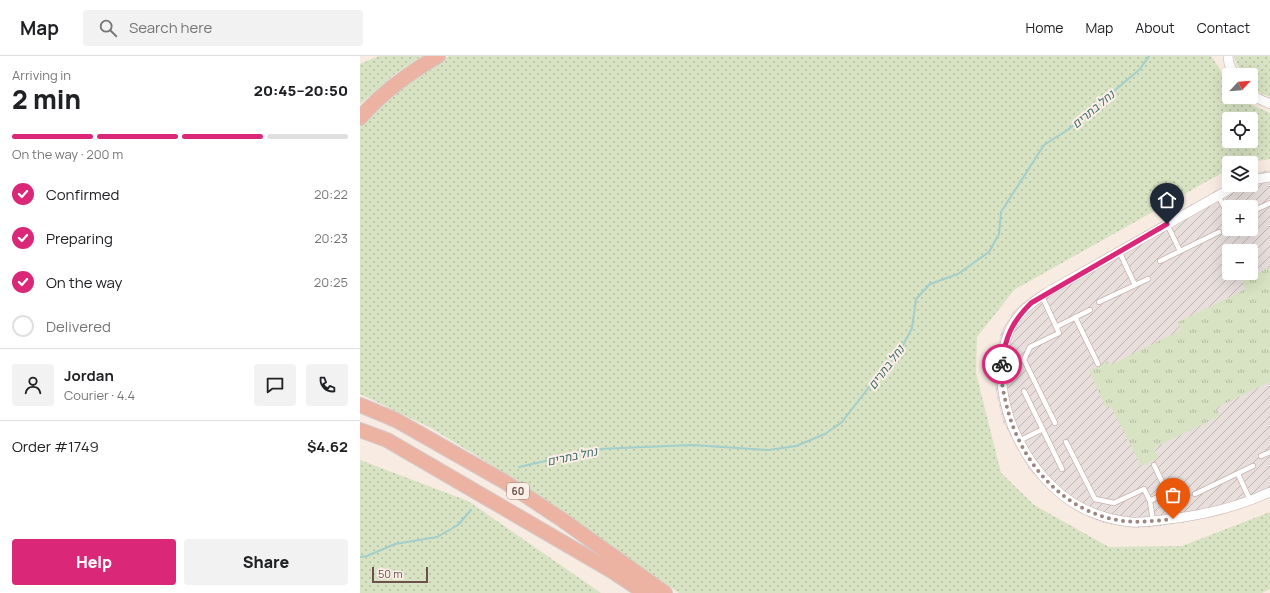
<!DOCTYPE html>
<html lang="en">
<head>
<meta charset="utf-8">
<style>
	body { margin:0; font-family:Manrope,Heebo,sans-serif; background:#f2f2f2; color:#202124; height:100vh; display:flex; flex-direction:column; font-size:15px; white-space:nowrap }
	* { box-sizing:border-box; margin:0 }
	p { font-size:13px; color:#757577 }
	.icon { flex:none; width:22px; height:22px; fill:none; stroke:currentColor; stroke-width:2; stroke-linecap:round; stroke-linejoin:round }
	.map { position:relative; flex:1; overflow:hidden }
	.drawer { display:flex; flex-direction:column; background:#fff; width:360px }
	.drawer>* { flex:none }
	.needle { width:26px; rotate:64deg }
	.fabs { position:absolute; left:862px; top:12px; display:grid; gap:8px }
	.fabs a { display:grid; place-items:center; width:36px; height:36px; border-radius:4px; background:#fff; box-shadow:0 4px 16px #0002; font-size:20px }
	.scale { position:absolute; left:12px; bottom:10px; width:56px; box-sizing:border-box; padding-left:4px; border:2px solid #6c504c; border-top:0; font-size:11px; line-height:14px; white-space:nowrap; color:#6c504c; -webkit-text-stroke:3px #fcefe8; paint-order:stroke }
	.pin { position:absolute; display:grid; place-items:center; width:34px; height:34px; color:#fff; margin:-41px -17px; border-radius:50% 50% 50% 0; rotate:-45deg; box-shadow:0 0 4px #0007 }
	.pin .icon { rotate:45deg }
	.courier { position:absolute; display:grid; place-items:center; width:40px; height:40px; margin:-20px; border:3px solid #db2777; border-radius:50%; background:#fff; color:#222; box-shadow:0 1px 5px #0007 }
	.overview em { font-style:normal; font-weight:800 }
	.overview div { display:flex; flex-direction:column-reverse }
	.overview { display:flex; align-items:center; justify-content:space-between; height:68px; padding:0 12px }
	h1 { font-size:26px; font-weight:800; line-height:30px }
	.bar { display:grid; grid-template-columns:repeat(4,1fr); gap:6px 4px; align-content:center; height:48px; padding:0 12px }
	.bar i { height:5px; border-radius:3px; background:#e0e0e0 }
	.bar .selected { background:#db2777 }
	.bar p { grid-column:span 4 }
	.line { display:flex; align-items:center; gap:10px; padding:0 12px; border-top:1px solid #e0e0e0 }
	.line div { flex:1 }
	.round { display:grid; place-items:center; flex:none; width:42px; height:42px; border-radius:4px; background:#f2f2f2 }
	ol { padding:0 12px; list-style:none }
	li { display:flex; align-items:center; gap:12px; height:44px }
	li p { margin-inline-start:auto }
	li .icon { padding:4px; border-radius:50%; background:#db2777; color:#fff; stroke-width:4 }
	li:last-child { color:#757577 }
	li i { width:22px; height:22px; border:2px solid #e0e0e0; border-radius:50% }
	.action { display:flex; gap:8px; margin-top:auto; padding:8px 12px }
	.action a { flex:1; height:46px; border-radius:4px; background:#db2777; color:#fff; font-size:16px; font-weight:800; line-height:46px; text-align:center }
	.action a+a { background:#f2f2f2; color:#202124 }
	header { display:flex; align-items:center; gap:24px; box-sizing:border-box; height:56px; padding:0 20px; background:#fff; border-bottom:1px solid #e0e0e0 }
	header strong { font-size:19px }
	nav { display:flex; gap:22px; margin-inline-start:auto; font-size:14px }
	.search { width:280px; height:36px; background:#f2f2f2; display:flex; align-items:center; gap:10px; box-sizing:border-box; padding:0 14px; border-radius:4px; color:#757577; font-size:15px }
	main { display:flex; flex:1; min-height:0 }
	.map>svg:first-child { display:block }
	.industrial { fill:url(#industrial-furrows); fill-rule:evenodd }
	.grass { fill:url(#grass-dots); fill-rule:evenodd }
	.park { fill:url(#park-tufts) }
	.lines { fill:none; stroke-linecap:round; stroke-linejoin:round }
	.stream { stroke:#a2cfcb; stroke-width:2 }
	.service-casing { stroke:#c7b1ab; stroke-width:6 }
	.minor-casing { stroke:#c7b1ab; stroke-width:10 }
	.trunk-casing { stroke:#d3cac9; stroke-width:16 }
	.service { stroke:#fff; stroke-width:4.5 }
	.minor { stroke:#fff; stroke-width:9 }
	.trunk { stroke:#ecb2a2; stroke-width:14 }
	.done { stroke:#9d8680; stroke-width:4; stroke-dasharray:0 7.2 }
	.route { stroke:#db2777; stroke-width:5 }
	.labels { text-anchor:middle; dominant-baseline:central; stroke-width:4; stroke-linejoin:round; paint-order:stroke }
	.shield { fill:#fcefe8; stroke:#97807b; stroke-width:1 }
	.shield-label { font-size:10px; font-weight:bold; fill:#6c504c }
	.water-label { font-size:12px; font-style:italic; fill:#43706d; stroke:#fcefe8 }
</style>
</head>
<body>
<header>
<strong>Map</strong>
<div class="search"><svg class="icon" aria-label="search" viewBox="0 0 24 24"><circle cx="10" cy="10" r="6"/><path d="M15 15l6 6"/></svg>Search here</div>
<nav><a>Home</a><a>Map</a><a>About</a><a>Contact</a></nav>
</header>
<main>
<section class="drawer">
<div class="overview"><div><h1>2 min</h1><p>Arriving in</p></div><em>20:45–20:50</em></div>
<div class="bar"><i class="selected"></i><i class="selected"></i><i class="selected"></i><i></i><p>On the way · 200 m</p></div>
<ol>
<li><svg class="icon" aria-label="check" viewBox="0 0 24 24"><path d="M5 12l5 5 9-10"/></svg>Confirmed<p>20:22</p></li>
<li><svg class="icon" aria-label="check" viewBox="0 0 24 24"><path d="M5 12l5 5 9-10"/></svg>Preparing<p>20:23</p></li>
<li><svg class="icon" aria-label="check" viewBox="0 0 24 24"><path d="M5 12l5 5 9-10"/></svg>On the way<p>20:25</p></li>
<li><i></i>Delivered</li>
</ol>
<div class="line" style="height:72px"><a class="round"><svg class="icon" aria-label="person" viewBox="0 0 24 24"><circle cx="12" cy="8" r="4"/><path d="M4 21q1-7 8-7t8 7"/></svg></a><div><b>Jordan</b><p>Courier · 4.4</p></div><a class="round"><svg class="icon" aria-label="chat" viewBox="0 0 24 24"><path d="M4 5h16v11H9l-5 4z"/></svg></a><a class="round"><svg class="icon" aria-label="phone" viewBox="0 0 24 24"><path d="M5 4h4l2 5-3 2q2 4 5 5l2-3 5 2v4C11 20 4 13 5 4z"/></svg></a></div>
<div class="line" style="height:52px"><div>Order #1749</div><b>$4.62</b></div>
<div class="action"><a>Help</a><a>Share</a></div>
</section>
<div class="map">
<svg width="910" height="537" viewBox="0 0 910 537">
	<defs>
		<pattern id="industrial-furrows" width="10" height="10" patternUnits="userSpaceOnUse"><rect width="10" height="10" fill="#e8dfdd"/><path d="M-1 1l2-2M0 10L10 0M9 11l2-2" fill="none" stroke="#c0b7b5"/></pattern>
		<pattern id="grass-dots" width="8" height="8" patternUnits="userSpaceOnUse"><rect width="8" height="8" fill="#d8e3c3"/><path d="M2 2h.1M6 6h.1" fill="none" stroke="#b3baa1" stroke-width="1.8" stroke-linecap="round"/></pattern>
		<pattern id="park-tufts" width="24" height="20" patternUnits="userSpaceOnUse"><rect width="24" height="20" fill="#d8e3c3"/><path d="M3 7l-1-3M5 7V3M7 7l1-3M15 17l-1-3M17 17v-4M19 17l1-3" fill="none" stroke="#b3baa1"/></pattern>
	</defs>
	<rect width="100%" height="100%" fill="#f8ebe2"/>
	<!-- industrial -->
	<path class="industrial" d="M910 114V441L860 459 828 466 794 471 775 472 759 470 740 466 720 457 702 445 684 429 669 413 643 366 635 331 634 309 638 289 642 273 652 258 663 247 675 238 869 127V129H891V117ZM869 151H891V173H869ZM869 195H891V217H869Z"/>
	<!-- grass -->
	<path class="grass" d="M19 0H62L35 18 0 48V8Z
		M89 0H851L869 27V41H879L881 44 910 57V103L887 107H869V113L654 234 617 281 616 317 641 417 674 449 749 491 822 490 910 456V533L902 537H319L156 424 71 372 0 338V71C22 40 56 18 89 0ZM869 63H891V85H869Z
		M874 0H910V41L900 37 891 28V19H883L876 6Z
		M0 404 108 445 241 537H0Z"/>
	<!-- park -->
	<path class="park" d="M910 211V326L856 352 860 360 794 392 798 402 781 410 751 350 746 352 729 315 748 305 750 309 821 274 818 266 886 233 882 225Z"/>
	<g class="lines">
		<!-- stream -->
		<path class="stream" d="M159 411 238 393 332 389 409 394 436 390 465 378 482 366 523 313 540 295 552 272 556 243 570 228 598 218 629 196 639 178 641 156 684 89 709 73 780 13 789 0
			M0 501 7 500 35 488 77 481 98 469 111 454"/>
		<!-- service casing -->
		<g class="service-casing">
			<path id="service" d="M858 139 869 161
				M891 156 910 147
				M807 168 820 195
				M759 195 775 229
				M800 205 859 176
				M682 240 699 277 670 291 664 304 695 367
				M739 246 788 223
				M715 261 738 308
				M696 271 730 254
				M664 335 702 413
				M659 385 683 373
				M706 386 735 443 754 447 784 433 790 445 793 465
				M901 400 910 396
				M878 418 890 444
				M835 438 893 410
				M790 445 807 436 794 409"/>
		</g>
		<!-- minor casing -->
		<g class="minor-casing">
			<path id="minor" d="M868 0 869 8 875 19
				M891 37 897 42 910 48
				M891 124 910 121
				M877 129 686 237C671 247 656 258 649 276 622 340 671 436 736 458 747 462 759 465 771 466 781 467 792 465 802 464 839 460 876 452 910 436"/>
		</g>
		<!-- trunk casing -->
		<g class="trunk-casing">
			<path id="trunk" d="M0 62C22 36 49 17 78 0
				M0 349 36 364 145 426 201 463 305 537
				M0 374 27 384 252 515 285 537"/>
		</g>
		<!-- service -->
		<use href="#service" class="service"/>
		<!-- minor -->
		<use href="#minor" class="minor"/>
		<!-- trunk -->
		<use href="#trunk" class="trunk"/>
	</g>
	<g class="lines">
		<!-- done -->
		<path class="done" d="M642 308C640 321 643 335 646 347 658 401 697 450 752 463 772 468 793 465 813 463"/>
		<!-- route -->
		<path class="route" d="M642 308C645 281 652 266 671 247L807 168"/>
	</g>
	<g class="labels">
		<!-- shield labels -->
		<rect class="shield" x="147" y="427" width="22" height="16" rx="3"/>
		<g class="shield-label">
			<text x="158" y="435">60</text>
		</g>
		<!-- water labels -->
		<g class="water-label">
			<text transform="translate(733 53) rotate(-40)">נחל בתרים</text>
			<text transform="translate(526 311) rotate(-53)">נחל בתרים</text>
			<text transform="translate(212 400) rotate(-12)">נחל בתרים</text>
		</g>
	</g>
</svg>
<div class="fabs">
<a><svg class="needle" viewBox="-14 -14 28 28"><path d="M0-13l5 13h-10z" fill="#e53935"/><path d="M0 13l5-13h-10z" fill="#757577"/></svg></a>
<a><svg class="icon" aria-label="locate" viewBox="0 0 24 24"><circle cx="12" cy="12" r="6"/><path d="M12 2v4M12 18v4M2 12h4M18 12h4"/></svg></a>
<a><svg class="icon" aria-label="layers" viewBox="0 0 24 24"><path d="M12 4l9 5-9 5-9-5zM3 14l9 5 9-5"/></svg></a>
<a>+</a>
<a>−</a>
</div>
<div class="scale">50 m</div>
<div class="pin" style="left:813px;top:463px;background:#ea580c"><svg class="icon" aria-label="bag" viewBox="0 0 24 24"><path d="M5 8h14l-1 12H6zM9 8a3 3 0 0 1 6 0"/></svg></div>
<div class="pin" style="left:807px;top:168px;background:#1f2937"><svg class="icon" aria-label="home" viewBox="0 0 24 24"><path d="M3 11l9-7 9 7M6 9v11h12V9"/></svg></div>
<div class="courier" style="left:642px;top:308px"><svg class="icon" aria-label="bike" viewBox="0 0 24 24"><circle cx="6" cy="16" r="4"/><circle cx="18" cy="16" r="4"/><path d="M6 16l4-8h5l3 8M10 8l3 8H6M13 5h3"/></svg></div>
</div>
</main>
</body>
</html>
